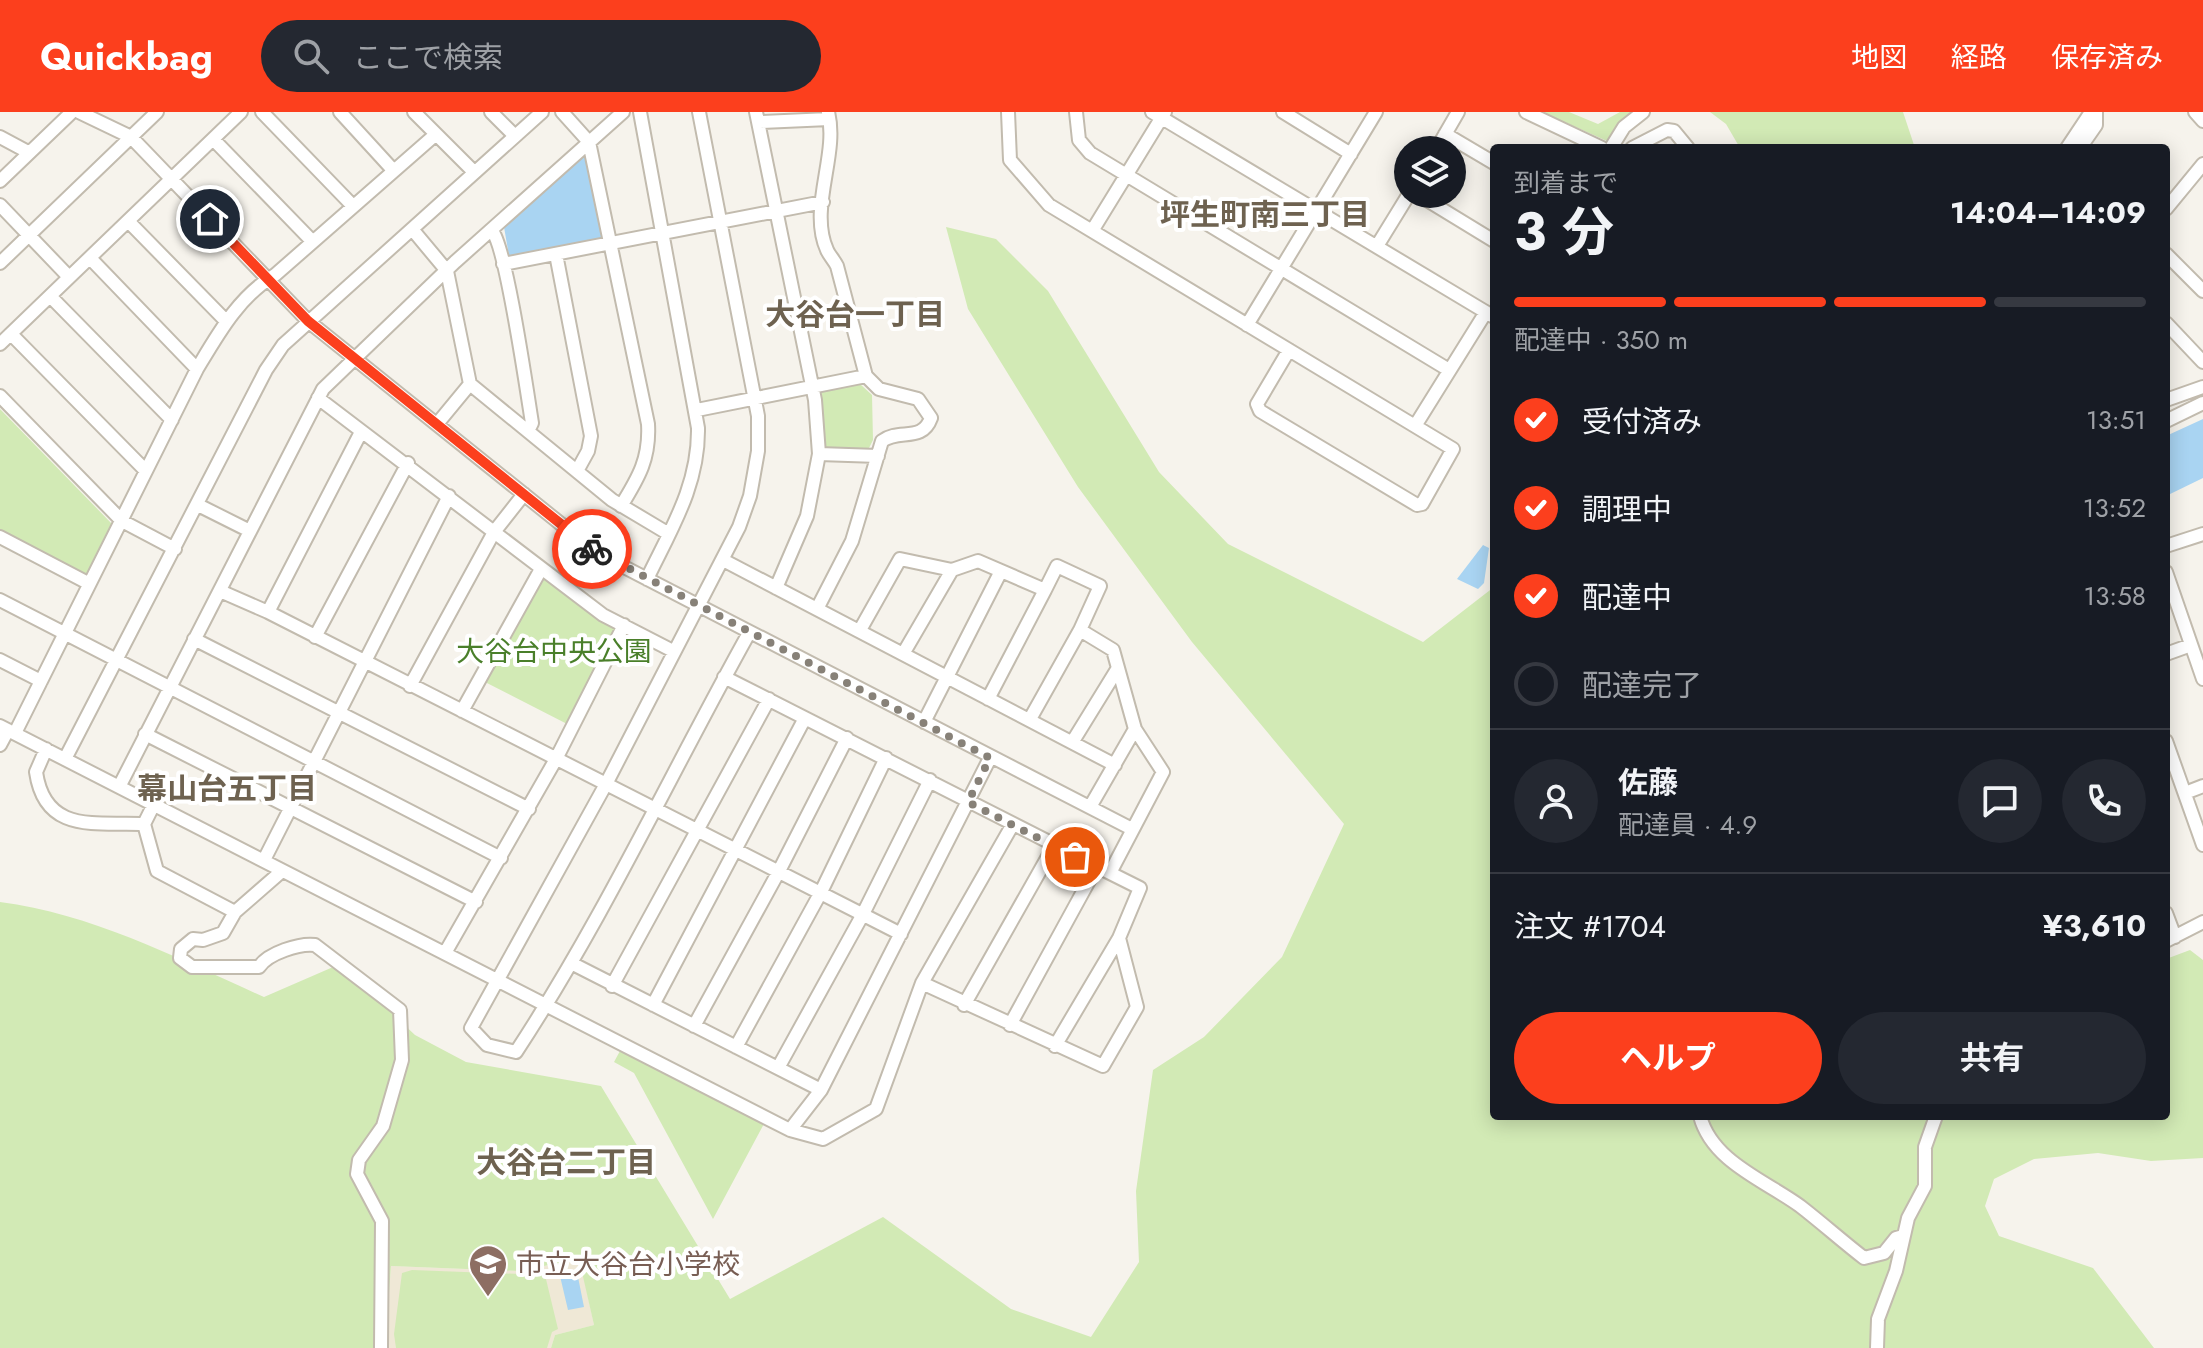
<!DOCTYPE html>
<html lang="ja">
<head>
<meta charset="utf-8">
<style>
	body { margin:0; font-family:Jost,"Noto Sans JP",sans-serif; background:#242831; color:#f1f3f6; height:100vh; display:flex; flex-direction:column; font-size:30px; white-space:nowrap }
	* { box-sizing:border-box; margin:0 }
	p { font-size:26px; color:#9ea1a6 }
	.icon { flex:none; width:44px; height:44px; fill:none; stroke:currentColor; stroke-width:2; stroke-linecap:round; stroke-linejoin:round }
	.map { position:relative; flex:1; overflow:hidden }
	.side { position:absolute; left:1490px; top:32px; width:680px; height:976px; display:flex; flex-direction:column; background:#171b24; border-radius:8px; box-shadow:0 4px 20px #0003 }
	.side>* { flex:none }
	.buttons { position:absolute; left:1394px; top:24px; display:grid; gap:16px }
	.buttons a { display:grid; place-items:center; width:72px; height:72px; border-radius:50%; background:#171b24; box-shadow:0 4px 20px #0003; font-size:40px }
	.pin { position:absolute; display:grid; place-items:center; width:68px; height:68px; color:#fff; margin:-34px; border:4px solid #fff; border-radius:50%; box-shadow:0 2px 8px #0007 }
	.courier { position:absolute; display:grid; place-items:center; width:80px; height:80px; margin:-40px; border:6px solid #fc3f1d; border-radius:50%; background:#fff; color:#222; box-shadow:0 2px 10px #0007 }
	.head em { font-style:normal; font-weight:700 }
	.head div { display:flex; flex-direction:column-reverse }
	.head { display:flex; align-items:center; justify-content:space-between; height:136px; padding:0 24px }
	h1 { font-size:52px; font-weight:700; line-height:60px }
	.bar { display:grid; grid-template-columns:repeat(4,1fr); gap:12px 8px; align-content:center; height:96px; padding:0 24px }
	.bar i { height:10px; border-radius:6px; background:#363941 }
	.bar .active { background:#fc3f1d }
	.bar p { grid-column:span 4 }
	.line { display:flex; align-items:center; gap:20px; padding:0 24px; border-top:2px solid #363941 }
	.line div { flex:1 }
	.round { display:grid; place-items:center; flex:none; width:84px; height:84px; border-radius:42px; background:#242831 }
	ol { padding:0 24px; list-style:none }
	li { display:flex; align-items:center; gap:24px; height:88px }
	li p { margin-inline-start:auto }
	li .icon { padding:8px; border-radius:50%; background:#fc3f1d; color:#fff; stroke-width:4 }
	li:last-child { color:#9ea1a6 }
	li i { width:44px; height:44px; border:4px solid #363941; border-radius:50% }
	.cta { display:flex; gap:16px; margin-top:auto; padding:16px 24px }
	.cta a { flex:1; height:92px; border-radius:48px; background:#fc3f1d; color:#fff; font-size:32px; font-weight:700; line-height:92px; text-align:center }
	.cta a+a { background:#242831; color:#f1f3f6 }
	header { display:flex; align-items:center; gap:48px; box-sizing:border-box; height:112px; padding:0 40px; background:#fc3f1d; color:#fff }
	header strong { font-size:38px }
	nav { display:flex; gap:44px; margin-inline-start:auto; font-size:28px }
	.search { width:560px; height:72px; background:#242831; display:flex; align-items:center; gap:20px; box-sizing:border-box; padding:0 28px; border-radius:44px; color:#9ea1a6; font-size:30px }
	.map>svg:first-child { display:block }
	.education { fill:#efe8d6 }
	.green { fill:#d2eab5 }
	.water { fill:#a9d4f2 }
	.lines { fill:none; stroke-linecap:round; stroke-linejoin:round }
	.minor-casing { stroke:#c2bbae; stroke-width:16 }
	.minor { stroke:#fff; stroke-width:12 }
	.done { stroke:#878178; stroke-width:8; stroke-dasharray:0 14.4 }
	.route { stroke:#fc3f1d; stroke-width:10 }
	.labels { text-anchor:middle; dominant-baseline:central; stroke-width:8; stroke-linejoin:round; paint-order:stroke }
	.park-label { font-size:28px; fill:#4a7f2a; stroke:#fff }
	.education-label { font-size:28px; fill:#785e54; stroke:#fff; text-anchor:start }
	.neighbourhood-label { font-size:30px; font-weight:bold; fill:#6e6250; stroke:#fff }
</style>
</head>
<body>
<header>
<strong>Quickbag</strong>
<div class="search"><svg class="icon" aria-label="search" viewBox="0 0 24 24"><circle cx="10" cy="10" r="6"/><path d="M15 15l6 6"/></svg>ここで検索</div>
<nav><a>地図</a><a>経路</a><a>保存済み</a></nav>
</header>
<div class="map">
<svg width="2203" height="1236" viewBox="0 0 2203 1236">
	<rect width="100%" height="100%" fill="#f6f3ec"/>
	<!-- education -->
	<path class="education" d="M580 1147 594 1213 555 1223 551 1236H385L391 1154 519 1159Z"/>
	<!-- green -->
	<path class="green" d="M1542 0H1569L1598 12 1620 0H1636L1607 29Z
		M1710 0H1903L1915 36H1740L1726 12Z
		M946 115 996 127 1048 179 1159 360 1228 432 1423 530 1494 475V1004H2166V847L2190 838 2203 848V1046L2151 1049 2098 1041 2034 1047 1994 1067 1985 1094 1999 1124 2093 1156 2154 1236H551L555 1223 594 1213 579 1147 519 1159 391 1154 385 1236H0V790C93 802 179 847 264 885L340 852 415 923 466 950 601 974 730 1187 883 1105 1011 1197 1091 1225 1139 1150 1136 1079 1153 958 1204 925 1282 845 1344 712 1192 530 1078 375 968 197Z
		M860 272 872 283 873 328 868 338 824 336 821 278Z
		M0 297 112 412 86 463 0 418Z
		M542 459 622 514 571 614 481 568Z
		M620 939 765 1010 713 1107 634 961 614 950Z
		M412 1158 545 1163 558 1217 552 1220 547 1236H396L394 1222 402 1161Z"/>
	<!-- water -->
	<path class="water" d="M587 36 606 130 509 144 504 115Z
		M2203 307V366L2166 384V324Z
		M1483 433 1489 436 1484 471 1478 477 1457 467Z
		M577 1160 584 1195 568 1198 560 1164Z"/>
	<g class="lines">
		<!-- minor casing -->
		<g class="minor-casing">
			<path id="minor" d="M79 0 131 25 308 209 597 441 1132 717
				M262 0 352 93
				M340 0 393 58
				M414 0 473 59
				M491 0 515 24
				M562 0 589 30 648 312C650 346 639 365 621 394
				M640 0 698 316C699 373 671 417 647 467
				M699 0 758 304V339L750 384 739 415 606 672 471 916 487 933 516 940C604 806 671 661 749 521
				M756 0 815 288 819 342 807 404 776 476
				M1008 0 1010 48 1049 93 1453 337 1422 392 1417 393 1260 299 1257 292 1289 238
				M1076 0 1079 28 1090 41 1449 258
				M1152 0 1494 205
				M1283 0 1351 42
				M1526 0 1602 36
				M2195 0 2203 9
				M760 10 829 7
				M1445 22 1494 51
				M0 25 28 40
				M213 27 312 129
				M1611 36 1624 15 1643 0
				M1632 36 1667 18 1674 19 1688 36
				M2067 36 2091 0
				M2080 36 2096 13V0
				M1436 38 1458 0
				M0 69 72 0
				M1417 82 1494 129
				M0 93 69 165
				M2166 97 2203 52
				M128 109 226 209
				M412 117 447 159 470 272 612 388 669 422
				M492 119C506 134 527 280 532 311L529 317
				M1092 119 1165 0
				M1377 134 1409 82
				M556 142 591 324 588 339 577 359
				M2166 142 2203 179
				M90 146 197 257
				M0 151 157 0
				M503 152 823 90
				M50 184 172 308
				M2166 211 2203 250
				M1247 213 1376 0
				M11 222 146 359
				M0 232 241 0
				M0 284 122 409 175 437
				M318 286 603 503 673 539
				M2166 288 2203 275
				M697 298 866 264
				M2166 309 2203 291
				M437 312 470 272
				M1415 314 1486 200
				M819 342 878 344
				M198 393 248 418
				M0 425 88 471
				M2166 434 2203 422
				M723 448 1115 653
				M2166 460 2203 567
				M220 479 268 500 901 822
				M0 488 501 746
				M817 497 852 429 882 329C899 316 922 331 931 306L918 287 879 277 866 264 837 154C834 148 829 143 827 138 808 96 839 43 828 0
				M268 500 361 320
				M860 518 900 447 952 458 978 449 1045 478 1057 454 1100 474 1080 518 1113 538 1135 617 1163 660 1110 761 1140 776 1119 826 1137 895 1103 954 922 871
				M315 525 408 351
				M194 527 529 697
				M903 542 952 458
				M2166 542 2191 533
				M0 548 41 569
				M724 565 1110 761
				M410 574 494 420 524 382
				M988 587 1045 478
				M462 599 541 457
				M1030 607 1080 518
				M924 610 1000 461
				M0 614 790 1018 823 1027 876 997 922 871 1013 712
				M15 621 197 257C218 222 239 184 275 163L435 23
				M145 622 476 790
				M1073 629 1118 556
				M2166 629 2203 733
				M0 633 8 618
				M46 637 36 660C45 722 95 710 144 712
				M65 647 266 258 283 233 542 0
				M119 675 323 277 455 150 623 0
				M2185 681 2203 674
				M154 692 144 712 157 759 235 800
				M1090 695 1135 617
				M264 748 449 384
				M282 759 235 800 223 821 203 828 193 827 181 837 180 846 192 855H259C268 841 300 831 315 833L400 898 402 948 383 1014 359 1048 357 1062 382 1109 381 1236
				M2166 801 2175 825
				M2166 829 2203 810
				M445 841 556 647 624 513
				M573 852 821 978
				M612 874 769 587
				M653 893 805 606
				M964 893 1054 734
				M1010 913 1096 756
				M694 914 779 759 847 626
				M1055 934 1119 826
				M736 935 821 780 886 646
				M778 956 863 802 930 668
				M1700 1004C1712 1050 1766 1069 1800 1094 1822 1111 1842 1129 1864 1146L1884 1141 1896 1126 1903 1124
				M790 1018 821 978 990 646
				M1877 1236 1878 1207 1896 1159 1908 1106 1925 1074V1035L1936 1004"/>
		</g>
		<!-- minor -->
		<use href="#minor" class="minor"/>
	</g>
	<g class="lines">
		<!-- done -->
		<path class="done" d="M592 437 990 646 968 690 1075 745"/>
		<!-- route -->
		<path class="route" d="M210 107 308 209 592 437"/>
	</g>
	<!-- icons -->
	<defs>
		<g id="school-pin" transform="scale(2)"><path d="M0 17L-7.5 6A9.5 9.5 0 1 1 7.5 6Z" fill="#8d6e63" stroke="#fff"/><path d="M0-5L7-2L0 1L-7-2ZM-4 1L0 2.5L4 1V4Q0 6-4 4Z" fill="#fff"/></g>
	</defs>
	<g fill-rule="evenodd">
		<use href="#school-pin" x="488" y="1152"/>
	</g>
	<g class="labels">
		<!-- park labels -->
		<g class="park-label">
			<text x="554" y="539">大谷台中央公園</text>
		</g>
		<!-- education labels -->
		<g class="education-label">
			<text x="516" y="1152">市立大谷台小学校</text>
		</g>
		<!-- neighbourhood labels -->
		<g class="neighbourhood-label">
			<text x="1265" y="102">坪生町南三丁目</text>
			<text x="855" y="202">大谷台一丁目</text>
			<text x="227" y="676">幕山台五丁目</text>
			<text x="566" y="1050">大谷台二丁目</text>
		</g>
	</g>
</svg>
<div class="buttons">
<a><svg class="icon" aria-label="layers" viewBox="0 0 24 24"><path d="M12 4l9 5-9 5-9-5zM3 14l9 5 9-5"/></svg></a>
</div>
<div class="pin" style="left:1075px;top:745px;background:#ea580c"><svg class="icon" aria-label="bag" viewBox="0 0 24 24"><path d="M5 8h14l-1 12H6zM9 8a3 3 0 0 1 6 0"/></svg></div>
<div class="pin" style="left:210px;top:107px;background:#1f2937"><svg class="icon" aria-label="home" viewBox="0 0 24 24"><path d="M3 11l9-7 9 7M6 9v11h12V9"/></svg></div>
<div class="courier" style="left:592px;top:437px"><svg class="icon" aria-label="bike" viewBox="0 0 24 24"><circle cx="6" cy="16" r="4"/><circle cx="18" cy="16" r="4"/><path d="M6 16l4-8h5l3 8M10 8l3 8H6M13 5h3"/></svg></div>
<section class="side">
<div class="head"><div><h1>3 分</h1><p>到着まで</p></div><em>14:04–14:09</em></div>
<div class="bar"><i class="active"></i><i class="active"></i><i class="active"></i><i></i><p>配達中 · 350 m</p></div>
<ol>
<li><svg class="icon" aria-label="check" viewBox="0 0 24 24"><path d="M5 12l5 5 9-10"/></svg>受付済み<p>13:51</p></li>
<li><svg class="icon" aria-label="check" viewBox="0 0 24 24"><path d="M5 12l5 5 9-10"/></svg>調理中<p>13:52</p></li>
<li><svg class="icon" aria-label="check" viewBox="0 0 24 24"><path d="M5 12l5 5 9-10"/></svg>配達中<p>13:58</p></li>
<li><i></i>配達完了</li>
</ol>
<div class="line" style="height:144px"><a class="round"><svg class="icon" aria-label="person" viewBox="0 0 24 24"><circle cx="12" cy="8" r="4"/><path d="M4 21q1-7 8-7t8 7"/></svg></a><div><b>佐藤</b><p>配達員 · 4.9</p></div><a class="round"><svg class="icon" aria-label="chat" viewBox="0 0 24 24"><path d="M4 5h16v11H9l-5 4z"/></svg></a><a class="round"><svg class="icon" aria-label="phone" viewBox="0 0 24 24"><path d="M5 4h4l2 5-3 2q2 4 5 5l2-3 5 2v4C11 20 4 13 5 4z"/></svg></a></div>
<div class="line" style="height:104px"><div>注文 #1704</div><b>¥3,610</b></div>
<div class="cta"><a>ヘルプ</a><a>共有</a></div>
</section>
</div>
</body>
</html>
